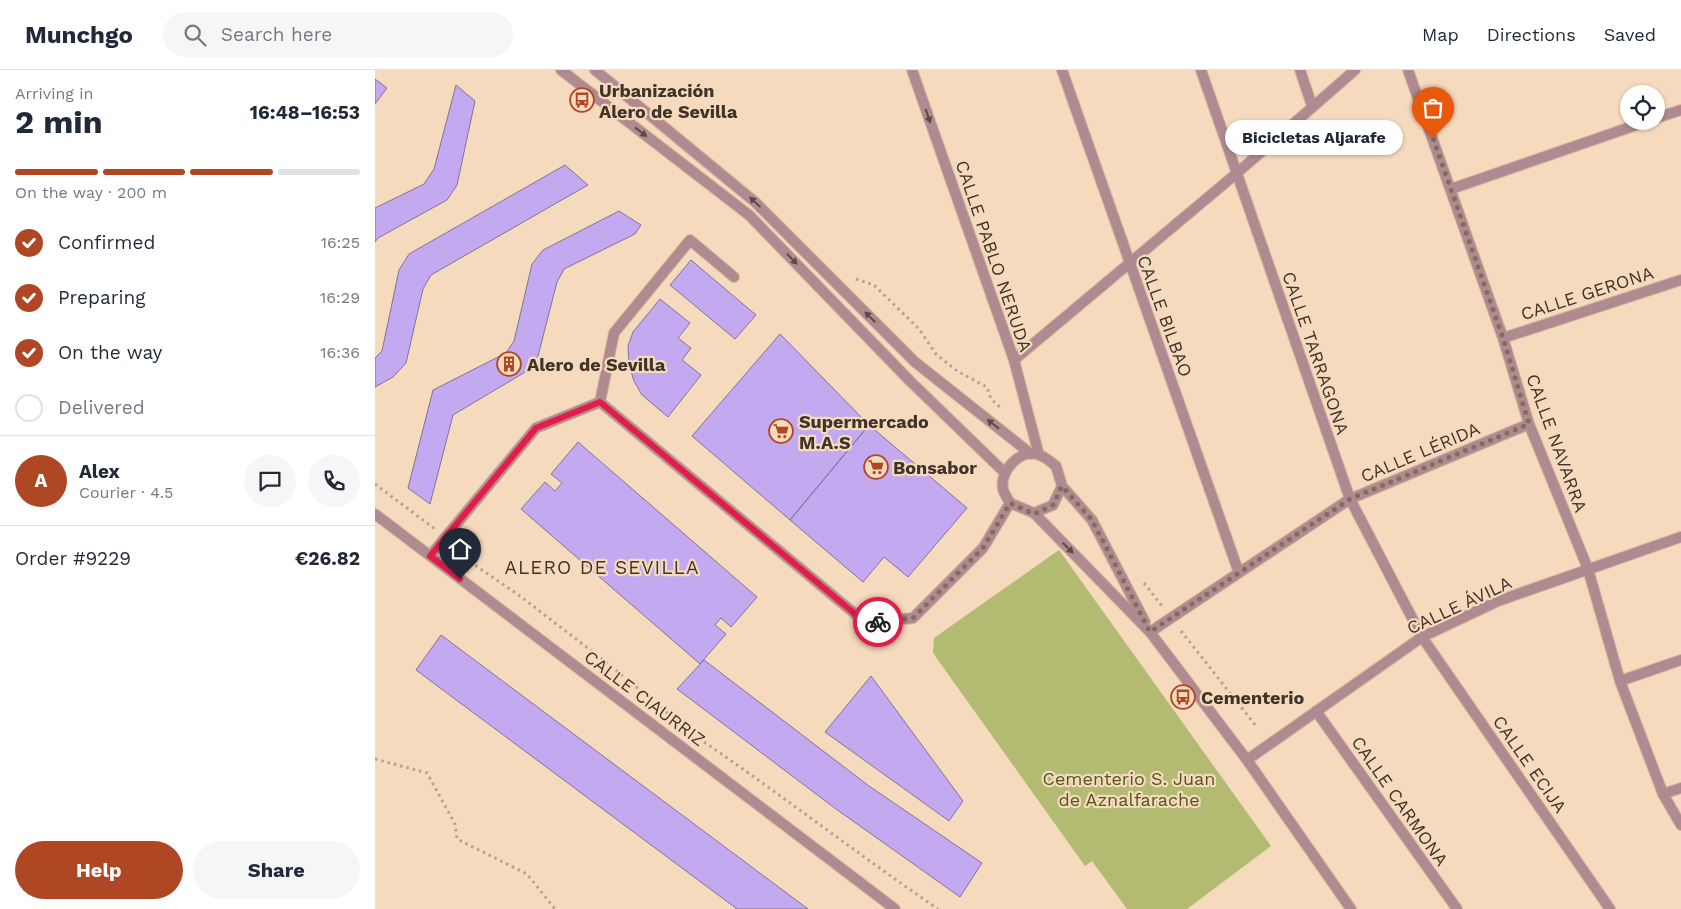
<!DOCTYPE html>
<html lang="en">
<head>
<meta charset="utf-8">
<style>
	body { margin:0; font-family:"Work Sans",sans-serif; background:#f6f6f7; color:#1f2937; height:100vh; display:flex; flex-direction:column; font-size:19px; white-space:nowrap }
	* { box-sizing:border-box; margin:0 }
	p { font-size:16px; color:#747a83 }
	.icon { flex:none; width:28px; height:28px; fill:none; stroke:currentColor; stroke-width:2; stroke-linecap:round; stroke-linejoin:round }
	.map { position:relative; flex:1; overflow:hidden }
	.details { display:flex; flex-direction:column; background:#fff; width:375px }
	.details>* { flex:none }
	.controls { position:absolute; left:1245px; top:15px; display:grid; gap:10px }
	.controls a { display:grid; place-items:center; width:45px; height:45px; border-radius:50%; background:#fff; box-shadow:0 1px 4px #0004; font-size:25px }
	.pin { position:absolute; display:grid; place-items:center; width:42px; height:42px; color:#fff; margin:-51px -21px; border-radius:50% 50% 50% 0; rotate:-45deg; box-shadow:0 0 5px #0007 }
	.pin .icon { rotate:45deg }
	.courier { position:absolute; display:grid; place-items:center; width:50px; height:50px; margin:-25px; border:4px solid #e11d48; border-radius:50%; background:#fff; color:#222; box-shadow:0 1px 6px #0007 }
	.bubble { position:absolute; height:35px; border-radius:18px; background:#fff; box-shadow:0 1px 4px #0004; font-size:16px; font-weight:700; line-height:35px; text-align:center }
	.summary em { font-style:normal; font-weight:700 }
	.summary div { display:flex; flex-direction:column-reverse }
	.summary { display:flex; align-items:center; justify-content:space-between; height:85px; padding:0 15px }
	h1 { font-size:32px; font-weight:700; line-height:38px }
	.bar { display:grid; grid-template-columns:repeat(4,1fr); gap:8px 5px; align-content:center; height:60px; padding:0 15px }
	.bar i { height:6px; border-radius:4px; background:#e0e1e3 }
	.bar .on { background:#af4724 }
	.bar p { grid-column:span 4 }
	.line { display:flex; align-items:center; gap:12px; padding:0 15px; border-top:1px solid #e0e1e3 }
	.line div { flex:1 }
	.round { display:grid; place-items:center; flex:none; width:52px; height:52px; border-radius:26px; background:#f6f6f7 }
	ol { padding:0 15px; list-style:none }
	li { display:flex; align-items:center; gap:15px; height:55px }
	li p { margin-inline-start:auto }
	li .icon { padding:5px; border-radius:50%; background:#af4724; color:#fff; stroke-width:4 }
	li:last-child { color:#747a83 }
	li i { width:28px; height:28px; border:2px solid #e0e1e3; border-radius:50% }
	.cta { display:flex; gap:10px; margin-top:auto; padding:10px 15px }
	.cta a { flex:1; height:58px; border-radius:30px; background:#af4724; color:#fff; font-size:20px; font-weight:700; line-height:58px; text-align:center }
	.cta a+a { background:#f6f6f7; color:#1f2937 }
	header { display:flex; align-items:center; gap:30px; box-sizing:border-box; height:70px; padding:0 25px; background:#fff; border-bottom:1px solid #e0e1e3 }
	header strong { font-size:24px }
	nav { display:flex; gap:28px; margin-inline-start:auto; font-size:18px }
	.search { width:350px; height:45px; background:#f6f6f7; display:flex; align-items:center; gap:12px; box-sizing:border-box; padding:0 18px; border-radius:28px; color:#747a83; font-size:19px }
	main { display:flex; flex:1; min-height:0 }
	.map>svg:first-child { display:block }
	.green { fill:#b3ba72 }
	.building { fill:#c3a9f0; stroke:#807594 }
	.lines { fill:none; stroke-linecap:round; stroke-linejoin:round }
	.pedestrian-casing { stroke:#d1b99f; stroke-width:12 }
	.minor-casing { stroke:#d1b99f; stroke-width:12 }
	.tertiary-casing { stroke:#d1b99f; stroke-width:12 }
	.path { stroke:#b7a18a; stroke-width:3; stroke-dasharray:2.5 4; stroke-linecap:butt }
	.pedestrian { stroke:#b08a90; stroke-width:10 }
	.minor { stroke:#b08a90; stroke-width:10 }
	.tertiary { stroke:#b08a90; stroke-width:10 }
	.oneway { fill:#5b4a43 }
	.done { stroke:#7f6e5d; stroke-width:5; stroke-dasharray:0 9 }
	.route { stroke:#e11d48; stroke-width:6 }
	.labels { text-anchor:middle; dominant-baseline:central; stroke-width:4.5; stroke-linejoin:round; paint-order:stroke }
	.poi-label { font-size:18px; font-weight:bold; fill:#3f3429; stroke:#f6dabd; text-anchor:start }
	.street-label { font-size:18px; fill:#3f3429; stroke:#f6dabd }
	.park-label { font-size:18px; fill:#52571d; stroke:#f6dabd }
	.neighbourhood-label { font-size:19px; letter-spacing:1px; fill:#3f3429; stroke:#f6dabd }
</style>
</head>
<body>
<header>
<strong>Munchgo</strong>
<div class="search"><svg class="icon" aria-label="search" viewBox="0 0 24 24"><circle cx="10" cy="10" r="6"/><path d="M15 15l6 6"/></svg>Search here</div>
<nav><a>Map</a><a>Directions</a><a>Saved</a></nav>
</header>
<main>
<section class="details">
<div class="summary"><div><h1>2 min</h1><p>Arriving in</p></div><em>16:48–16:53</em></div>
<div class="bar"><i class="on"></i><i class="on"></i><i class="on"></i><i></i><p>On the way · 200 m</p></div>
<ol>
<li><svg class="icon" aria-label="check" viewBox="0 0 24 24"><path d="M5 12l5 5 9-10"/></svg>Confirmed<p>16:25</p></li>
<li><svg class="icon" aria-label="check" viewBox="0 0 24 24"><path d="M5 12l5 5 9-10"/></svg>Preparing<p>16:29</p></li>
<li><svg class="icon" aria-label="check" viewBox="0 0 24 24"><path d="M5 12l5 5 9-10"/></svg>On the way<p>16:36</p></li>
<li><i></i>Delivered</li>
</ol>
<div class="line" style="height:90px"><b class="round" style="background:#af4724;color:#fff">A</b><div><b>Alex</b><p>Courier · 4.5</p></div><a class="round"><svg class="icon" aria-label="chat" viewBox="0 0 24 24"><path d="M4 5h16v11H9l-5 4z"/></svg></a><a class="round"><svg class="icon" aria-label="phone" viewBox="0 0 24 24"><path d="M5 4h4l2 5-3 2q2 4 5 5l2-3 5 2v4C11 20 4 13 5 4z"/></svg></a></div>
<div class="line" style="height:65px"><div>Order #9229</div><b>€26.82</b></div>
<div class="cta"><a>Help</a><a>Share</a></div>
</section>
<div class="map">
<svg width="1306" height="839" viewBox="0 0 1306 839">
	<rect width="100%" height="100%" fill="#f6dabd"/>
	<!-- green -->
	<path class="green" d="M684 480 896 776 812 839H752L717 791 710 796 558 583 559 568Z"/>
	<!-- building -->
	<path class="building" d="M0 9 12 18 0 34Z
		M81 15 100 31 82 115 72 130 3 168 0 172V138L49 114 59 99Z
		M190 95 213 115 56 205 48 219 31 293 18 307 0 317V288L7 281 24 200 34 184Z
		M244 141 266 155 260 164 189 199 182 212 163 286 152 301 78 345 55 434 33 418 58 320 131 283 139 271 157 194 168 180Z
		M316 190 381 245 360 269 295 215Z
		M285 229 315 253 303 268 316 278 307 290 326 305 293 347 267 325 259 311 254 295 253 276 258 262Z
		M405 264 494 355 415 450 317 366Z
		M494 355 592 438 533 507 509 487 488 512 415 450Z
		M203 372 382 527 356 557 346 548 340 555 351 564 325 594 146 439 170 412 180 421 187 413 176 404Z
		M66 565 433 839H362L41 600Z
		M329 590 494 716 607 793 585 827 461 739 302 619Z
		M496 606 588 731 574 751 450 662Z"/>
	<g class="lines">
		<!-- pedestrian casing -->
		<g class="pedestrian-casing">
			<path id="pedestrian" d="M1288 724 1306 755"/>
		</g>
		<!-- minor casing -->
		<g class="minor-casing">
			<path id="minor" d="M537 0 639 290 664 385
				M687 0 864 503
				M826 0 975 429 1047 567 1235 839
				M925 0 937 36
				M1033 0 1128 268 1154 354 1213 499 1245 611 1288 724 1306 718
				M1281 48 1306 40
				M1076 119 1273 51
				M1128 268 1306 210
				M639 290 862 103 980 0
				M225 332 491 553 538 548 608 478 635 433
				M0 444 520 839
				M55 486 161 358 225 332 239 263 315 170 359 207
				M775 562 975 429 1154 354
				M1245 611 1306 590
				M941 641 1082 839
				M872 690 1047 567 1123 531 1306 467"/>
		</g>
		<!-- tertiary casing -->
		<g class="tertiary-casing">
			<path id="tertiary" d="M186 0 374 145 535 311 630 403
				M220 0 380 132 540 292 656 384
				M687 416 678 435 659 443 635 433C633 429 629 424 628 419 624 401 646 377 665 385 670 387 676 392 681 396L687 416 717 450 770 552
				M659 443 775 562 872 690 976 839"/>
		</g>
		<!-- path -->
		<path class="path" d="M481 209 499 215 544 259 561 284 582 301 612 317 616 329 626 338
			M0 414 60 459
			M81 478 97 493 145 526 236 596 302 651
			M769 513 787 536
			M806 561 881 656
			M329 672C408 726 484 785 563 839
			M0 689 52 703 80 754 82 769 152 804 180 839"/>
		<!-- pedestrian -->
		<use href="#pedestrian" class="pedestrian"/>
		<!-- minor -->
		<use href="#minor" class="minor"/>
		<!-- tertiary -->
		<use href="#tertiary" class="tertiary"/>
	</g>
	<!-- one-way arrows -->
	<defs><path id="oneway-solid" d="M-6-.8H1V-3.2L6.5 0L1 3.2V.8H-6Z" transform="scale(1.25)"/></defs>
	<g class="oneway">
		<use href="#oneway-solid" transform="translate(553 46) rotate(71)"/>
		<use href="#oneway-solid" transform="translate(266 62) rotate(38)"/>
		<use href="#oneway-solid" transform="translate(380 132) rotate(-137)"/>
		<use href="#oneway-solid" transform="translate(417 189) rotate(46)"/>
		<use href="#oneway-solid" transform="translate(495 247) rotate(-135)"/>
		<use href="#oneway-solid" transform="translate(618 354) rotate(-142)"/>
		<use href="#oneway-solid" transform="translate(693 478) rotate(45)"/>
	</g>
	<g class="lines">
		<!-- done -->
		<path class="done" d="M503 552 538 548 608 478 635 433 659 444 678 435 687 416 717 450 775 562 975 429 1154 354 1128 268 1058 68"/>
		<!-- route -->
		<path class="route" d="M85 509 55 486 161 358 225 332 491 553 503 552"/>
	</g>
	<!-- icons -->
	<defs>
		<g id="bus-ring" transform="scale(1.25)"><circle r="9.5" fill="#f6dabd" stroke="#af4724" stroke-width="1.5"/><path d="M-5-6H5V4H4V6H2V4H-2V6H-4V4H-5ZM-3.5-4V0h7V-4ZM-3.5 1.2v1.5H-2V1.2ZM2 1.2v1.5H3.5V1.2Z" fill="#af4724"/></g>
		<g id="building-ring" transform="scale(1.25)"><circle r="9.5" fill="#f6dabd" stroke="#af4724" stroke-width="1.5"/><path d="M-4-6H4V6H1V3H-1V6H-4ZM-2.5-4.3h1.7v1.8h-1.7ZM.8-4.3h1.7v1.8H.8ZM-2.5-1h1.7V.8h-1.7ZM.8-1h1.7V.8H.8Z" fill="#af4724"/></g>
		<g id="supermarket-ring" transform="scale(1.25)"><circle r="9.5" fill="#f6dabd" stroke="#af4724" stroke-width="1.5"/><path d="M-6-5.5h2.5l.6 2H6L4.5 2H-2.5L-4.4-4H-6ZM-1.5 3.2a1.3 1.3 0 1 0 .1 0ZM3 3.2a1.3 1.3 0 1 0 .1 0Z" fill="#af4724"/></g>
	</defs>
	<g fill-rule="evenodd">
		<use href="#bus-ring" x="207" y="30"/>
		<use href="#building-ring" x="134" y="294"/>
		<use href="#supermarket-ring" x="406" y="361"/>
		<use href="#supermarket-ring" x="501" y="397"/>
		<use href="#bus-ring" x="808" y="627"/>
	</g>
	<g class="labels">
		<!-- poi labels -->
		<g class="poi-label">
			<text x="224" y="20">Urbanización<tspan x="224" dy="21">Alero de Sevilla</tspan></text>
			<text x="152" y="294">Alero de Sevilla</text>
			<text x="424" y="351">Supermercado<tspan x="424" dy="21">M.A.S</tspan></text>
			<text x="518" y="397">Bonsabor</text>
			<text x="826" y="627">Cementerio</text>
		</g>
		<!-- street labels -->
		<g class="street-label">
			<text transform="translate(619 186) rotate(71)">CALLE PABLO NERUDA</text>
			<text transform="translate(1212 223) rotate(-18)">CALLE GERONA</text>
			<text transform="translate(790 246) rotate(70)">CALLE BILBAO</text>
			<text transform="translate(941 283) rotate(71)">CALLE TARRAGONA</text>
			<text transform="translate(1182 373) rotate(70)">CALLE NAVARRA</text>
			<text transform="translate(1045 382) rotate(-23)">CALLE LÉRIDA</text>
			<text transform="translate(1084 535) rotate(-25)">CALLE ÁVILA</text>
			<text transform="translate(270 628) rotate(37)">CALLE CIAURRIZ</text>
			<text transform="translate(1155 694) rotate(55)">CALLE ECIJA</text>
			<text transform="translate(1025 731) rotate(55)">CALLE CARMONA</text>
		</g>
		<!-- park labels -->
		<g class="park-label">
			<text x="754" y="708">Cementerio S. Juan<tspan x="754" dy="21">de Aznalfarache</tspan></text>
		</g>
		<!-- neighbourhood labels -->
		<g class="neighbourhood-label">
			<text x="227" y="497">ALERO DE SEVILLA</text>
		</g>
	</g>
</svg>
<div class="controls">
<a><svg class="icon" aria-label="locate" viewBox="0 0 24 24"><circle cx="12" cy="12" r="6"/><path d="M12 2v4M12 18v4M2 12h4M18 12h4"/></svg></a>
</div>
<div class="pin" style="left:1058px;top:68px;background:#ea580c"><svg class="icon" aria-label="bag" viewBox="0 0 24 24"><path d="M5 8h14l-1 12H6zM9 8a3 3 0 0 1 6 0"/></svg></div>
<div class="pin" style="left:85px;top:509px;background:#1f2937"><svg class="icon" aria-label="home" viewBox="0 0 24 24"><path d="M3 11l9-7 9 7M6 9v11h12V9"/></svg></div>
<div class="courier" style="left:503px;top:552px"><svg class="icon" aria-label="bike" viewBox="0 0 24 24"><circle cx="6" cy="16" r="4"/><circle cx="18" cy="16" r="4"/><path d="M6 16l4-8h5l3 8M10 8l3 8H6M13 5h3"/></svg></div>
<div class="bubble" style="left:850px;top:50px;width:178px">Bicicletas Aljarafe</div>
</div>
</main>
</body>
</html>
